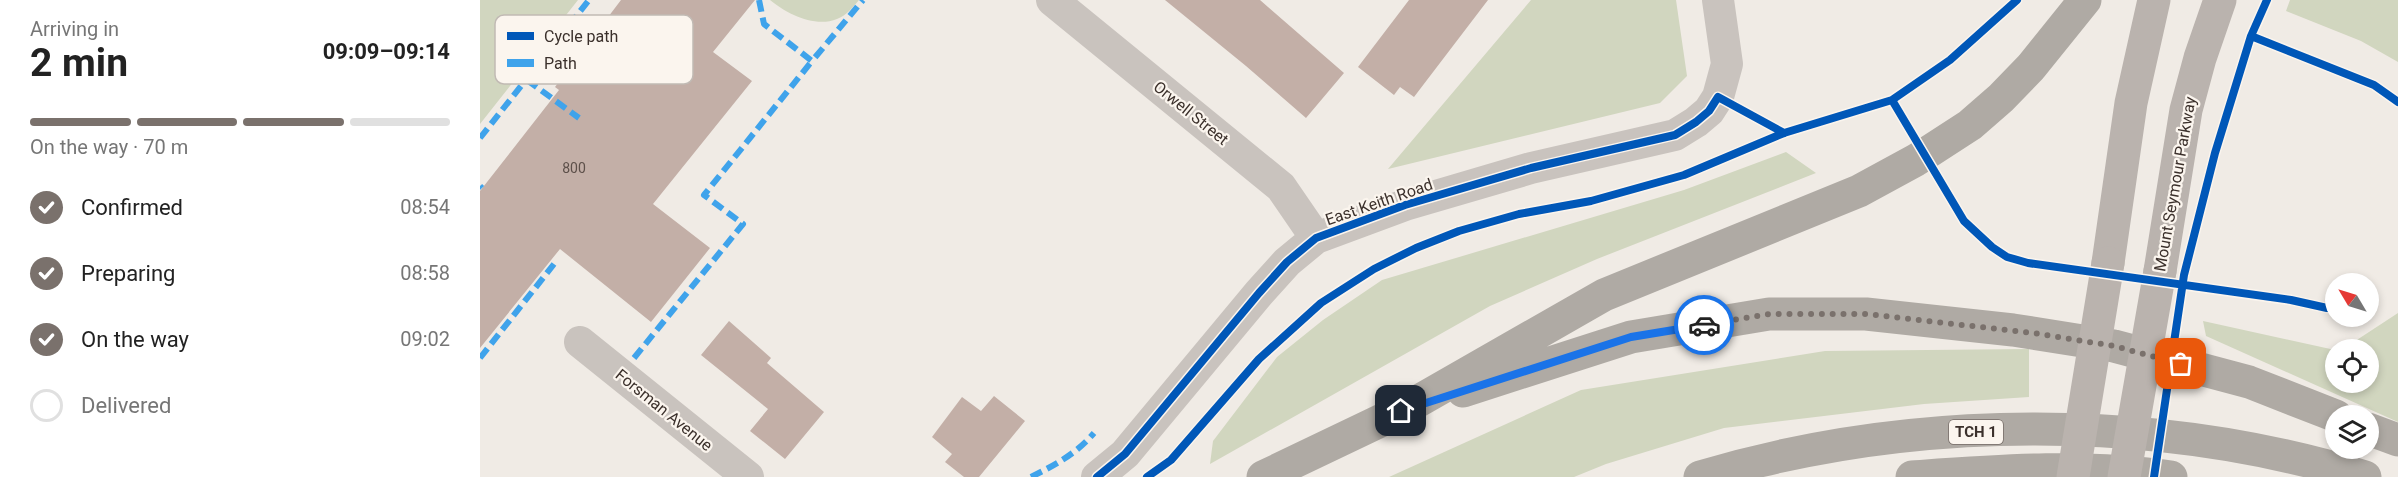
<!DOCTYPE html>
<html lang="en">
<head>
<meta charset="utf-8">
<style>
	body { margin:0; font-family:Roboto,sans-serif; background:#f2f2f2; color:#222; height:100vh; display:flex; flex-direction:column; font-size:22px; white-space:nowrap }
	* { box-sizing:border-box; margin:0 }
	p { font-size:20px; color:#767676 }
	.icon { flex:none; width:33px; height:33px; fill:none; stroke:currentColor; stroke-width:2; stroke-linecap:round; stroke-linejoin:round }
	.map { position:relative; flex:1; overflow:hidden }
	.sheet { display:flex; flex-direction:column; background:#fff; width:480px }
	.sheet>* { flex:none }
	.needle { width:39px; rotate:308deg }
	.tools { position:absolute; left:1845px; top:273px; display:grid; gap:12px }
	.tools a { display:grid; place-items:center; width:54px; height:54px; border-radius:50%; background:#fff; box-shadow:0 3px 9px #0003; font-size:30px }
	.pin { position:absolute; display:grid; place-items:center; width:51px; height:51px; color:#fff; margin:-26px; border-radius:12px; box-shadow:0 3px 9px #0006 }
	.courier { position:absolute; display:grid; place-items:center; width:60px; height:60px; margin:-30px; border:4px solid #1a73e8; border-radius:50%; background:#fff; color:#222; box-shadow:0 2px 8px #0007 }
	.head em { font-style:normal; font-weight:700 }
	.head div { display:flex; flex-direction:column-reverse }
	.head { display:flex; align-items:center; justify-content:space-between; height:102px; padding:0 30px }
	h1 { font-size:39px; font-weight:700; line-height:45px }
	.bar { display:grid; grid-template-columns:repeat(4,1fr); gap:9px 6px; align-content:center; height:72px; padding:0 30px }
	.bar i { height:8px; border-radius:4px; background:#e0e0e0 }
	.bar .on { background:#7a716c }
	.bar p { grid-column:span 4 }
	ol { padding:0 30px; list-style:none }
	li { display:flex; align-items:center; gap:18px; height:66px }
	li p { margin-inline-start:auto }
	li .icon { padding:6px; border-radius:50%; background:#7a716c; color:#fff; stroke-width:4 }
	li:last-child { color:#767676 }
	li i { width:33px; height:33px; border:3px solid #e0e0e0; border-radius:50% }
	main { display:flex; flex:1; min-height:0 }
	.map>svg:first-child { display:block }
	.green { fill:#d1d6bf }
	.building { fill:#c3afa7 }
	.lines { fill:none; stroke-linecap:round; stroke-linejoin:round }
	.minor { stroke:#c9c3be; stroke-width:32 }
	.secondary { stroke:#bab3ae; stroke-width:33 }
	.motorway { stroke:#afaaa4; stroke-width:33 }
	.secondary-bridge { stroke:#bab3ae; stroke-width:33 }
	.quiet { stroke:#3fa3eb; stroke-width:6; stroke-dasharray:12 6; stroke-linecap:butt }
	.cycleway-casing { stroke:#fbf5ee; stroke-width:11 }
	.cycleway { stroke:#0057b8; stroke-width:8 }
	.done { stroke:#7a716c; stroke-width:6; stroke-dasharray:0 10.8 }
	.route { stroke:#1a73e8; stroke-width:8 }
	.labels { text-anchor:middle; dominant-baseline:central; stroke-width:4.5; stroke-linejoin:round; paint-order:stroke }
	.number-label { font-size:14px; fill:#5d504a }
	.shield { fill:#fbf5ee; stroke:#756b66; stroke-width:1.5 }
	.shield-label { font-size:15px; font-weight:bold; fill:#3b302b }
	.street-label { font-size:16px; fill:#3b302b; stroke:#fbf5ee }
	.key { fill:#fbf5ee; stroke:#c1bab4; stroke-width:1.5 }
	.key-label { font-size:16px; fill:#3b302b }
</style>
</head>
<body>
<main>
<section class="sheet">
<div class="head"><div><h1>2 min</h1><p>Arriving in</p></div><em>09:09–09:14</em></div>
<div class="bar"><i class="on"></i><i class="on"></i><i class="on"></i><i></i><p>On the way · 70 m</p></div>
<ol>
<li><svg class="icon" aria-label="check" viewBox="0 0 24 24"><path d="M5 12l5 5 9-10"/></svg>Confirmed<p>08:54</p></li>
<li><svg class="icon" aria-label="check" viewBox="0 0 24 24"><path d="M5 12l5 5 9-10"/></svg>Preparing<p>08:58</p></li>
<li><svg class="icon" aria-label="check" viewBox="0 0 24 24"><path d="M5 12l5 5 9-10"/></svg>On the way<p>09:02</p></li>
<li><i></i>Delivered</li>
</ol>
</section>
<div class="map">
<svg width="1918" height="477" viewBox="0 0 1918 477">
	<rect width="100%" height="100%" fill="#f0ebe5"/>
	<!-- green -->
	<path class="green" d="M0 0H98L0 124Z
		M290 0H379C373 7 366 16 357 19 335 28 307 14 290 0Z
		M1051 0H1196L1207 76 1180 103 908 169Z
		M1810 0H1918V62L1881 41 1806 11Z
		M1306 152 1336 173 1117 259 1010 306 730 464 733 441 797 357 843 320 902 280 1204 190Z
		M1918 313V422L1726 336 1723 321 1855 350 1856 382H1888V350L1863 349Z
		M1549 349V397L1444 404 1244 428 1126 464 1094 477H909L1101 390 1345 351Z"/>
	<!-- building -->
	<path class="building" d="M141 0H275L233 52 272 81 173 204 230 248 171 322 80 249 0 348V191L79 90 75 87Z
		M685 0H780L864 73 826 118 766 66Z
		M929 0H1008L934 97 920 87 914 95 878 67Z
		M249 321 291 358 287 363 344 412 305 459 270 431 288 409 221 355Z
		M514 396 545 421 499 477H484L465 462 472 454 452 437 482 397 501 411Z"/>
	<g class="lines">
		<!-- minor -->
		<path class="minor" d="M572 0 801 187 836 238
			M100 342 268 477
			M617 477 645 454 779 293 807 262 836 238 925 205 1051 168 1195 135 1216 122 1229 111 1238 97 1247 64 1238 0"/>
		<!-- secondary -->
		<path class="secondary" d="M1628 263 1651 103 1674 0
			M1680 271 1706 110 1720 58 1740 0"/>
		<!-- motorway -->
		<path class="motorway" d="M983 391 1151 337 1289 314H1386L1533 330 1634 346 1769 382 1856 416
			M1888 429 1918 440
			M783 477 921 411 1124 295 1379 191 1436 160 1490 125 1521 98 1551 67 1605 0
			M1220 477C1431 414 1674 412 1885 477
			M1432 477C1517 471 1606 464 1691 477"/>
		<!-- secondary-bridge -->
		<path class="secondary-bridge" d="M1593 477 1628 263
			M1644 477 1680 271"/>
		<!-- quiet -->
		<path class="quiet" d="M279 0 284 24 332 61 383 0
			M47 80 99 118
			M0 138 109 0
			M0 186 2 188
			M0 358 74 264
			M154 358 263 224 224 195 332 61
			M551 477C575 465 596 454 614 433"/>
		<!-- cycleway casing -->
		<g class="cycleway-casing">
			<path id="cycleway" d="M1771 36 1894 85 1918 102
				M1412 100 1484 221 1512 247 1527 257 1548 263 1811 300 1847 308 1856 306
				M617 477 645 454 779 293 807 262 836 238 925 205 1051 168 1195 135 1216 122 1229 111 1238 97 1304 133
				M667 477 691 460 779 359 841 303 894 269 936 248 979 231 1039 214 1111 201 1204 175 1304 133 1412 100 1470 60 1537 0
				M1674 477 1704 275 1735 153 1771 36 1787 0"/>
		</g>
		<!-- cycleway -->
		<use href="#cycleway" class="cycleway"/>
	</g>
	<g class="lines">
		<!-- done -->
		<path class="done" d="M1224 325 1289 314H1386L1553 333 1634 346 1701 364"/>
		<!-- route -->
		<path class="route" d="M921 411 1151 337 1224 325"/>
	</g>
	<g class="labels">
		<!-- number labels -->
		<g class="number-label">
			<text x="94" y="168">800</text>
		</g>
		<!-- shield labels -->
		<rect class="shield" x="1469" y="420" width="54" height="24" rx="4.5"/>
		<g class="shield-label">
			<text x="1496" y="432">TCH 1</text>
		</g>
		<!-- street labels -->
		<g class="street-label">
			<text transform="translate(711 113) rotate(39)">Orwell Street</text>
			<text transform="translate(1695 184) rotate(-80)">Mount Seymour Parkway</text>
			<text transform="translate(899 202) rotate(-19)">East Keith Road</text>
			<text transform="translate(184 410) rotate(39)">Forsman Avenue</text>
		</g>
	</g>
	<!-- legend -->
	<rect x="15" y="15" width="198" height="69" rx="9" class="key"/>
	<rect x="27" y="32" width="27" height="8" fill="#0057b8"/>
	<rect x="27" y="59" width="27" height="8" fill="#3fa3eb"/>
	<g class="key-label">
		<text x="64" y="42">Cycle path</text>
		<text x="64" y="69">Path</text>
	</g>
</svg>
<div class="tools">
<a><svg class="needle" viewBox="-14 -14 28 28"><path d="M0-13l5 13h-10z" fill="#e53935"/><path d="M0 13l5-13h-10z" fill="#767676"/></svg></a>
<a><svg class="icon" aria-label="locate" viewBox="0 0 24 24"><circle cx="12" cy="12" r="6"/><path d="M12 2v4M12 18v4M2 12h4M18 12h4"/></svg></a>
<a><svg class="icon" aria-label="layers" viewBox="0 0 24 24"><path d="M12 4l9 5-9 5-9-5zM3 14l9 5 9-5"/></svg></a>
</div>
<div class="pin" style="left:1701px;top:364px;background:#ea580c"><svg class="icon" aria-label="bag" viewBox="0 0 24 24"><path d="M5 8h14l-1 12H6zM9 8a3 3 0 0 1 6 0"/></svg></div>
<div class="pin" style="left:921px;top:411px;background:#1f2937"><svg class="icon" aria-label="home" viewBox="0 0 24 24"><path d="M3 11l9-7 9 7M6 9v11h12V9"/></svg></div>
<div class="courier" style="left:1224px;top:325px"><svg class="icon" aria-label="car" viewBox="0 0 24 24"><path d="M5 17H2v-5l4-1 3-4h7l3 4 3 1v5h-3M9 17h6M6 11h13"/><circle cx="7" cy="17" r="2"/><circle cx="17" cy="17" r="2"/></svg></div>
</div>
</main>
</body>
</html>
